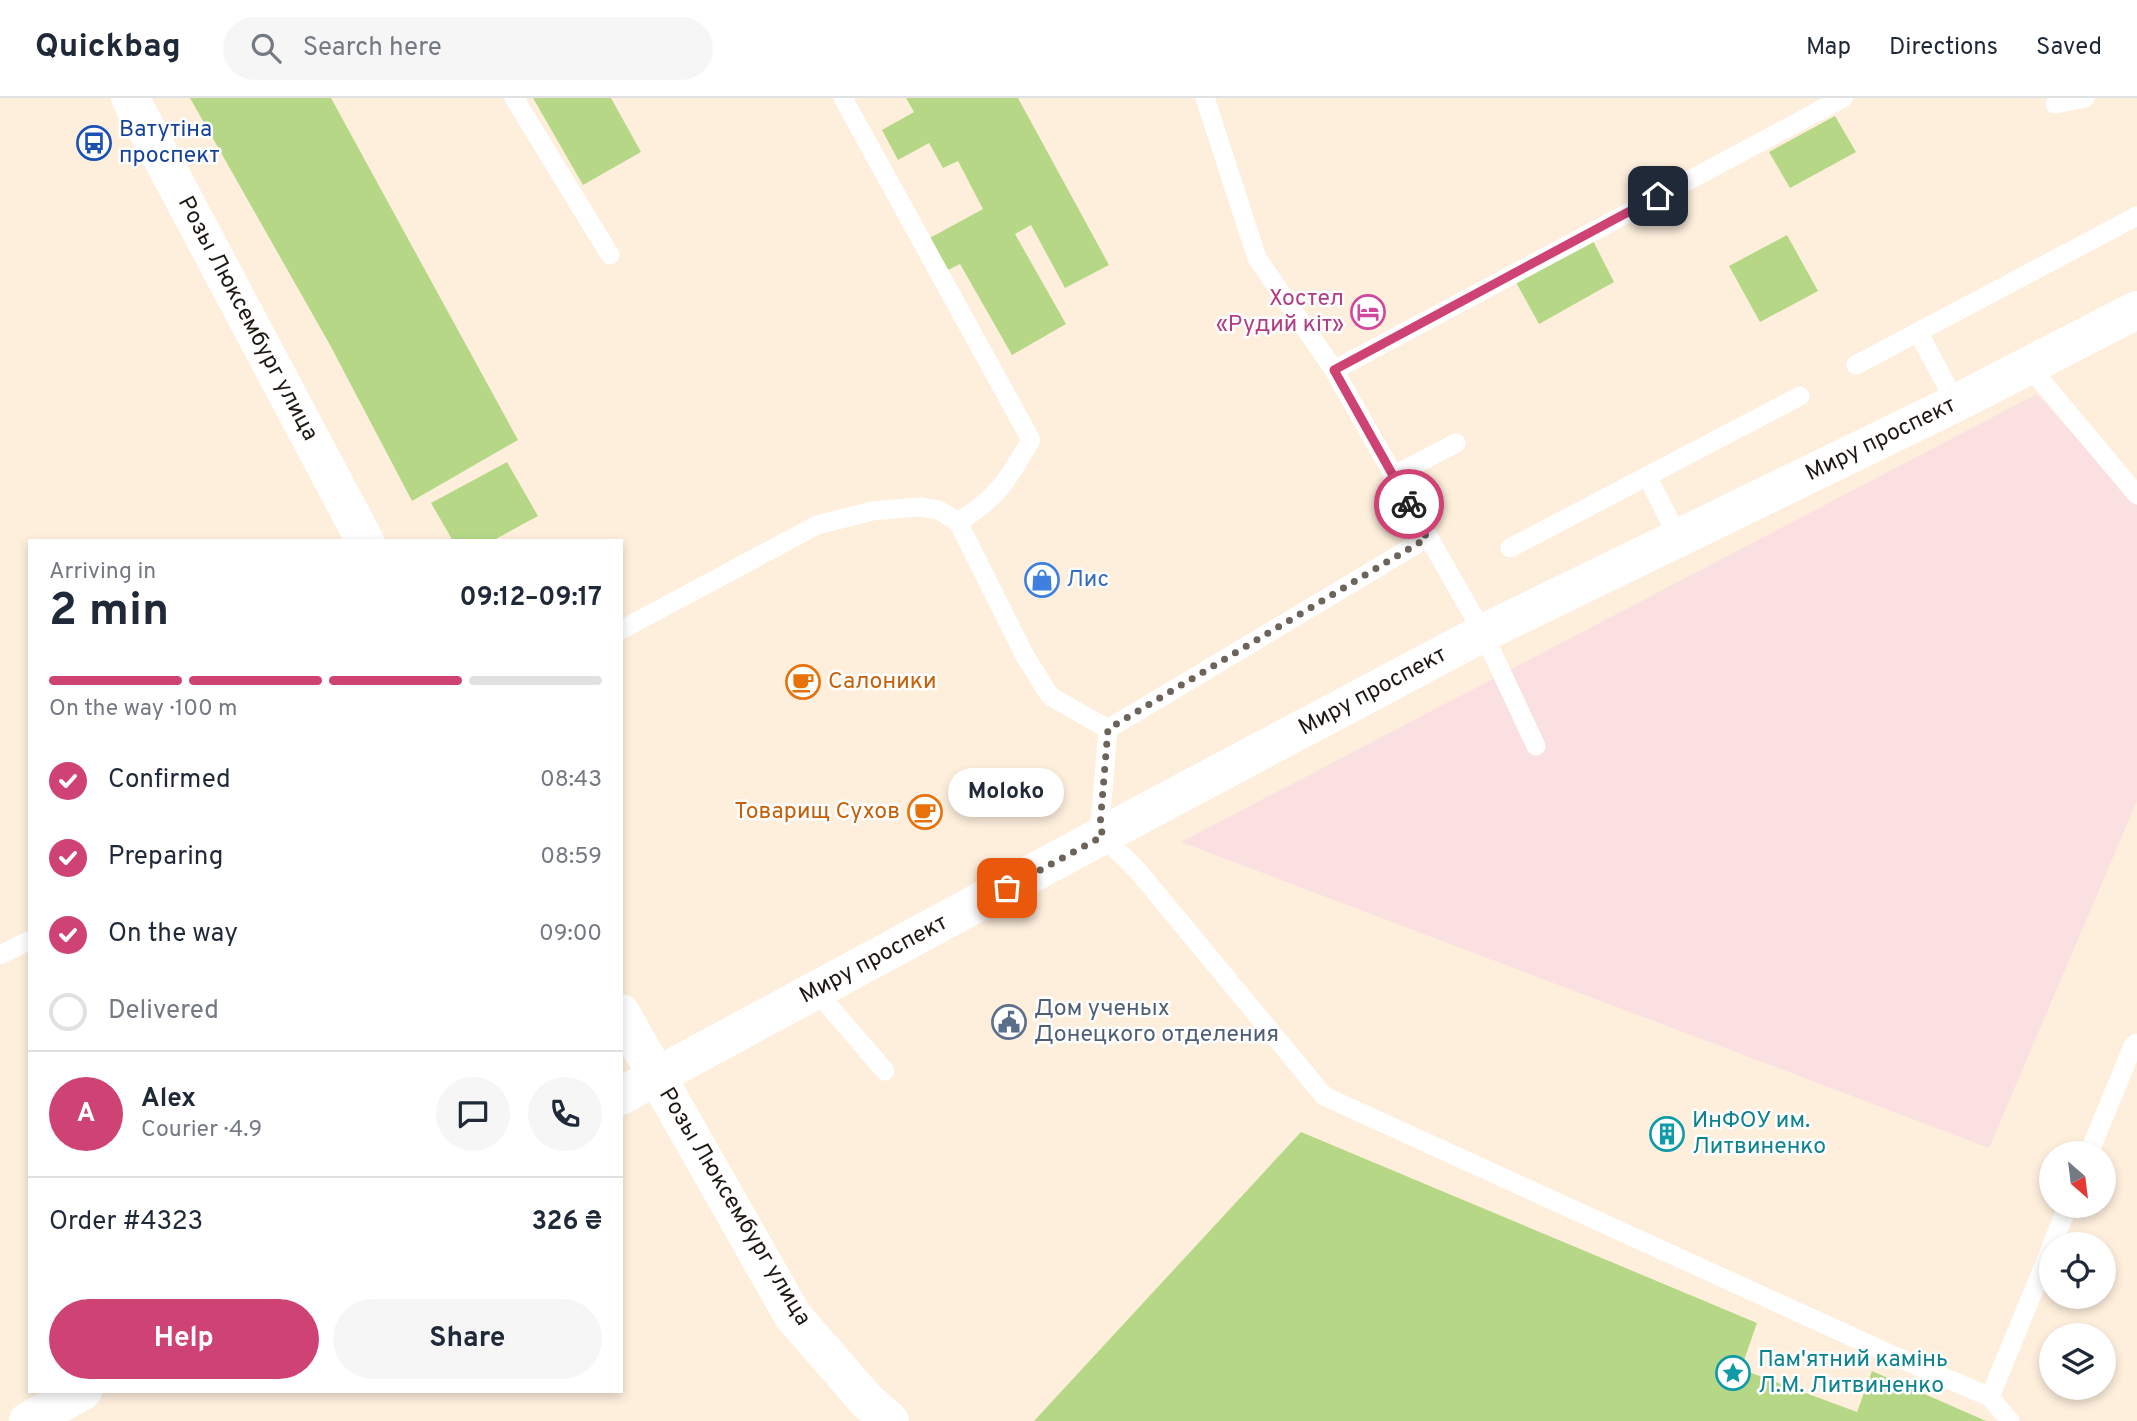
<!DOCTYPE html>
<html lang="en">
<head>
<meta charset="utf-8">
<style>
	body { margin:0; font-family:Overpass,sans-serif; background:#f6f6f7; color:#1f2937; height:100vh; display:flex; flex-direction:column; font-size:26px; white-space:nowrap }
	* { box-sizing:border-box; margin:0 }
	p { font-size:23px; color:#747a83 }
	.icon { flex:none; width:38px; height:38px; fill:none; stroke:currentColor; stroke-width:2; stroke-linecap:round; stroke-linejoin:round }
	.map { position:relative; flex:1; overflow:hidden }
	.drawer { position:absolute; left:28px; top:441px; width:595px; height:854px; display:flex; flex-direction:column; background:#fff; border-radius:0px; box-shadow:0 4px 10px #0003 }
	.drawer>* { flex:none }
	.needle { width:46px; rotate:152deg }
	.buttons { position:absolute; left:2039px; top:1043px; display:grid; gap:14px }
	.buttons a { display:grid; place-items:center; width:77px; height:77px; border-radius:50%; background:#fff; box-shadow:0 4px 10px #0003; font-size:35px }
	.pin { position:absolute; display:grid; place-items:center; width:60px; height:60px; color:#fff; margin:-30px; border-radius:14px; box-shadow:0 4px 10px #0006 }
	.courier { position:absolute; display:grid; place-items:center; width:70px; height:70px; margin:-35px; border:5px solid #cf4374; border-radius:50%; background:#fff; color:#222; box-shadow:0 2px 9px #0007 }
	.bubble { position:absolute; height:49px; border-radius:24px; background:#fff; box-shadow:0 4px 10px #0003; font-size:23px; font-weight:700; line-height:49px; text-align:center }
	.summary em { font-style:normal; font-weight:700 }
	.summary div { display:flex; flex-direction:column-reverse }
	.summary { display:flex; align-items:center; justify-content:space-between; height:119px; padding:0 21px }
	h1 { font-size:46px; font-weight:700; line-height:52px }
	.bar { display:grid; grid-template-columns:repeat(4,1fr); gap:10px 7px; align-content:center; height:84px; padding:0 21px }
	.bar i { height:9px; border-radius:5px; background:#e0e1e3 }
	.bar .selected { background:#cf4374 }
	.bar p { grid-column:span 4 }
	.line { display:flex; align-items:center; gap:18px; padding:0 21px; border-top:2px solid #e0e1e3 }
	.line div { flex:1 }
	.round { display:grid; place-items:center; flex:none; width:74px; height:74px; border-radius:37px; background:#f6f6f7 }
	ol { padding:0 21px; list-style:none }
	li { display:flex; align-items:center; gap:21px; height:77px }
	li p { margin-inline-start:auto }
	li .icon { padding:7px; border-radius:50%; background:#cf4374; color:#fff; stroke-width:4 }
	li:last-child { color:#747a83 }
	li i { width:38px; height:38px; border:4px solid #e0e1e3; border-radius:50% }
	.action { display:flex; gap:14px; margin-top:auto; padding:14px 21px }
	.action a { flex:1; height:80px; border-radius:42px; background:#cf4374; color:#fff; font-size:28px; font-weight:700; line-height:80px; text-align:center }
	.action a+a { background:#f6f6f7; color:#1f2937 }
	header { display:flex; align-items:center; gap:42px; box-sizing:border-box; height:98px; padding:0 35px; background:#fff; border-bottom:2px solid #e0e1e3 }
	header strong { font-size:33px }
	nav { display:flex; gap:38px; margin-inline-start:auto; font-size:24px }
	.search { width:490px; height:63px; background:#f6f6f7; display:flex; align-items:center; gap:18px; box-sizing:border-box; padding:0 24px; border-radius:38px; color:#747a83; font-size:26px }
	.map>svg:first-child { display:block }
	.industrial { fill:#fbe0e1 }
	.green { fill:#b6d886 }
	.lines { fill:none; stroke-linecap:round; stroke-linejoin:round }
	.lane { stroke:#fff; stroke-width:19 }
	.street { stroke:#fff; stroke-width:38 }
	.secondary { stroke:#fff; stroke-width:38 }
	.done { stroke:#6c645a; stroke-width:7; stroke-dasharray:0 12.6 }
	.route { stroke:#cf4374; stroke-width:9 }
	.labels { text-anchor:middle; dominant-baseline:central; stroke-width:5; stroke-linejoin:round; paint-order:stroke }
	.transit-label { font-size:23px; fill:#164399; stroke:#fff; text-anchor:start }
	.hotel-label { font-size:23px; fill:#b23c85; stroke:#fff; text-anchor:end }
	.street-label { font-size:23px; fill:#1e1913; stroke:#fff }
	.shop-label { font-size:23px; fill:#366cbe; stroke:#fff; text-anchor:start }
	.food-label { font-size:23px; fill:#c56008; stroke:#fff; text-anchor:start }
	.service-label { font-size:23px; fill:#4e5e75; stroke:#fff; text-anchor:start }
	.culture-label { font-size:23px; fill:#0d838f; stroke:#fff; text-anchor:start }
</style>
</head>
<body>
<header>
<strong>Quickbag</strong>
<div class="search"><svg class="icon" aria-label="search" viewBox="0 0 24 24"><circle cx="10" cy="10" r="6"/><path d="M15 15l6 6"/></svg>Search here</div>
<nav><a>Map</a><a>Directions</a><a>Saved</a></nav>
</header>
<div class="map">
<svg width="2137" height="1323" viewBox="0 0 2137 1323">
	<rect width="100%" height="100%" fill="#feefdd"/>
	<!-- industrial -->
	<path class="industrial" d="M2037 296 2137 407V703L1989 1050 1181 744Z"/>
	<!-- green -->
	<path class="green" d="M190 0H331L518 342 412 403 330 247Z
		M533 0H611L641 54 583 87Z
		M906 0H1018L1109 167 1065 190 1031 127 1015 136 1066 226 1012 257 960 166 946 173 928 141 983 111 958 63 943 70 929 45 898 62 882 32 914 14Z
		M1835 18 1856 54 1790 90 1769 54Z
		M1589 135 1614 184 1539 226 1512 177Z
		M1787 137 1818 193 1760 224 1729 168Z
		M507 364 538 418 492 443H453L431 405Z
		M1301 1034 1757 1225 1741 1271 1857 1314 1872 1273 1986 1323H1034Z"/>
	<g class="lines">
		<!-- lane -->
		<path class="lane" d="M514 0 610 157
			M843 0 1031 342C1008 381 998 400 958 424L1025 558 1050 598 1108 631
			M1205 0 1257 160 1334 272 1483 535 1536 648
			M2055 6 2085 0
			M1918 234 1956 305
			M1856 267 2137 118
			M2029 268 2137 397
			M1334 272 1843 0
			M1393 378 1456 345
			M1647 378 1679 441
			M1427 440 1108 631 1100 728 1103 738 1138 773 1324 998 1892 1257 1990 1299 2010 1323
			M1510 450 1800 298
			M621 532 817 427 872 413 919 409 939 412 958 424
			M0 857 30 842
			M816 893 885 973
			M2089 1055 2133 948 2137 945
			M2052 1146 2068 1108
			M1990 1299 2051 1150"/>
		<!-- street -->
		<path class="street" d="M657 978 1142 716 1483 535 1956 305 2137 212"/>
		<!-- secondary -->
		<path class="secondary" d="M130 0 365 443
			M621 915 793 1218 867 1303 890 1323
			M621 998 657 978
			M28 1323 83 1293"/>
	</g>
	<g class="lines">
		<!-- done -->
		<path class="done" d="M1007 790 1103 738 1100 728 1108 631 1427 440 1409 406"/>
		<!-- route -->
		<path class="route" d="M1409 406 1334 272 1658 98"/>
	</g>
	<!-- icons -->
	<defs>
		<g id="bus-ring" transform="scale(1.75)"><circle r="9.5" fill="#fff" stroke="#1a4fb4" stroke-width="1.5"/><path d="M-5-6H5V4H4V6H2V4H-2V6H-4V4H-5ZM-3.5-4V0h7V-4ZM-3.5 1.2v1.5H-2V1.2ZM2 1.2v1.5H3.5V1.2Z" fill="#1a4fb4"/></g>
		<g id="hotel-ring" transform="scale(1.75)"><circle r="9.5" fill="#fff" stroke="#d1479c" stroke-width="1.5"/><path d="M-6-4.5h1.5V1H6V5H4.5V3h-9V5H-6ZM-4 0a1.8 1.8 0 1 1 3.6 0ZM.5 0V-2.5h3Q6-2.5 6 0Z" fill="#d1479c"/></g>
		<g id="shop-ring" transform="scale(1.75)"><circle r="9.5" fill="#fff" stroke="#3f7fe0" stroke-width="1.5"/><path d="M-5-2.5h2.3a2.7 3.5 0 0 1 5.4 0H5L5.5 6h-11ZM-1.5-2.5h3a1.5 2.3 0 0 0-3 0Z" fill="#3f7fe0"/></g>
		<g id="cafe-ring" transform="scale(1.75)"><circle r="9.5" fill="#fff" stroke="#e8710a" stroke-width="1.5"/><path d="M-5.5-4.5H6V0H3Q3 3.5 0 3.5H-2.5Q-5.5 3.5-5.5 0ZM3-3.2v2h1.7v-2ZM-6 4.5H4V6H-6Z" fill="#e8710a"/></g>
		<g id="civic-ring" transform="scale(1.75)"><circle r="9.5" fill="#fff" stroke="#5c6f8a" stroke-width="1.5"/><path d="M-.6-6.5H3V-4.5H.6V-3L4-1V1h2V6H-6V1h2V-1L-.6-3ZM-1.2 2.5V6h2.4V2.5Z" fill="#5c6f8a"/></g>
		<g id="building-ring" transform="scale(1.75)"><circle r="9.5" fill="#fff" stroke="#0f9aa8" stroke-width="1.5"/><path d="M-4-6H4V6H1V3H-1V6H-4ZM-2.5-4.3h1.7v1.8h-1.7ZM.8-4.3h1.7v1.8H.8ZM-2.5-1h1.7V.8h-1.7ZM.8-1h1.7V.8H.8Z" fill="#0f9aa8"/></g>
		<g id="sight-ring" transform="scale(1.75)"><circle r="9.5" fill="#fff" stroke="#0f9aa8" stroke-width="1.5"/><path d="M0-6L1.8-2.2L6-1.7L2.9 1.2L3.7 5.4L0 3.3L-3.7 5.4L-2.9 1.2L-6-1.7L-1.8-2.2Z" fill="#0f9aa8"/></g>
	</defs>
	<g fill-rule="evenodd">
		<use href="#bus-ring" x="94" y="45"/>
		<use href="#hotel-ring" x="1368" y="214"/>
		<use href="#shop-ring" x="1042" y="482"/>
		<use href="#cafe-ring" x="803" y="584"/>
		<use href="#cafe-ring" x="925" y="714"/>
		<use href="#civic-ring" x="1009" y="924"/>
		<use href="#building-ring" x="1667" y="1036"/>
		<use href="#sight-ring" x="1733" y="1275"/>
	</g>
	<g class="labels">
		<!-- transit labels -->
		<g class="transit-label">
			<text x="119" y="32">Ватутіна<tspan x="119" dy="26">проспект</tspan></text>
		</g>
		<!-- hotel labels -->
		<g class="hotel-label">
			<text x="1344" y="201">Хостел<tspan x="1344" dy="26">«Рудий кіт»</tspan></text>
		</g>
		<!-- street labels -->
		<g class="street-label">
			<text transform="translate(247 221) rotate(62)">Розы Люксембург улица</text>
			<text transform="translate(1881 342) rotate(-26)">Миру проспект</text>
			<text transform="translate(1373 594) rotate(-28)">Миру проспект</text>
			<text transform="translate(874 862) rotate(-28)">Миру проспект</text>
			<text transform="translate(734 1109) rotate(59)">Розы Люксембург улица</text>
		</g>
		<!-- shop labels -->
		<g class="shop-label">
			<text x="1066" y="482">Лис</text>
		</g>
		<!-- food labels -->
		<g class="food-label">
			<text x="828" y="584">Салоники</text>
			<text x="900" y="714" text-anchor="end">Товарищ Сухов</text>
		</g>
		<!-- service labels -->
		<g class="service-label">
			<text x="1034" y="911">Дом ученых<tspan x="1034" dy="26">Донецкого отделения</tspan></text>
		</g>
		<!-- culture labels -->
		<g class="culture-label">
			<text x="1692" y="1023">ИнФОУ им.<tspan x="1692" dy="26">Литвиненко</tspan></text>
			<text x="1758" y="1262">Пам'ятний камінь<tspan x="1758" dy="26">Л.М. Литвиненко</tspan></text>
		</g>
	</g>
</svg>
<div class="buttons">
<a><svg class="needle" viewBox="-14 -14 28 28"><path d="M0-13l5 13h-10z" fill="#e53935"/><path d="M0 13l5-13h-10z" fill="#747a83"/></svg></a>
<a><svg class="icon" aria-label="locate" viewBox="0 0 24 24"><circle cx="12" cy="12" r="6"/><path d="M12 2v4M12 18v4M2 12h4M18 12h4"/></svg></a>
<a><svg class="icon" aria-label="layers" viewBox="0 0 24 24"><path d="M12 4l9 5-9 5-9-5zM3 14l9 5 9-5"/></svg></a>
</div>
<div class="pin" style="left:1007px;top:790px;background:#ea580c"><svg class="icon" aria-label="bag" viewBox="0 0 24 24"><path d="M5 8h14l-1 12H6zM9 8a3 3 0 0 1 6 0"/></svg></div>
<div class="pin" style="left:1658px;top:98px;background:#1f2937"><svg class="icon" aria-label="home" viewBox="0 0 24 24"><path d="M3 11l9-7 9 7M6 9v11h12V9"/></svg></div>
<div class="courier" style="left:1409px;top:406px"><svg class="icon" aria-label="bike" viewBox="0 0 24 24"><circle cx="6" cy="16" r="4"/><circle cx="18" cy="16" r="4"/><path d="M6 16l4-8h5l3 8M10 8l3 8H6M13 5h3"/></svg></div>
<div class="bubble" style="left:948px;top:670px;width:116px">Moloko</div>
<section class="drawer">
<div class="summary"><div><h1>2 min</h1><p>Arriving in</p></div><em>09:12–09:17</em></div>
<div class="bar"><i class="selected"></i><i class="selected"></i><i class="selected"></i><i></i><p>On the way · 100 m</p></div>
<ol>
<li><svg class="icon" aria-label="check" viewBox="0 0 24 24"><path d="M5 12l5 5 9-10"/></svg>Confirmed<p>08:43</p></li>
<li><svg class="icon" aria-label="check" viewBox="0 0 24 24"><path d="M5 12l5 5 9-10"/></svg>Preparing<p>08:59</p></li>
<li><svg class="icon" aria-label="check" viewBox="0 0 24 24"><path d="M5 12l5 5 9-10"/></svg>On the way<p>09:00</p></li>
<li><i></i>Delivered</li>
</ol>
<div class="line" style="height:126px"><b class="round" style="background:#cf4374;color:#fff">A</b><div><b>Alex</b><p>Courier · 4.9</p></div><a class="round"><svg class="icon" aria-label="chat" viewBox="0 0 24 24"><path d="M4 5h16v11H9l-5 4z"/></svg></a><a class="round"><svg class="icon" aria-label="phone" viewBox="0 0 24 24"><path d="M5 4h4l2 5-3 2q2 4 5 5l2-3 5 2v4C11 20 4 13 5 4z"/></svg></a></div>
<div class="line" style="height:91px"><div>Order #4323</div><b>326 ₴</b></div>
<div class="action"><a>Help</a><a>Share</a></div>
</section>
</div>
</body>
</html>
